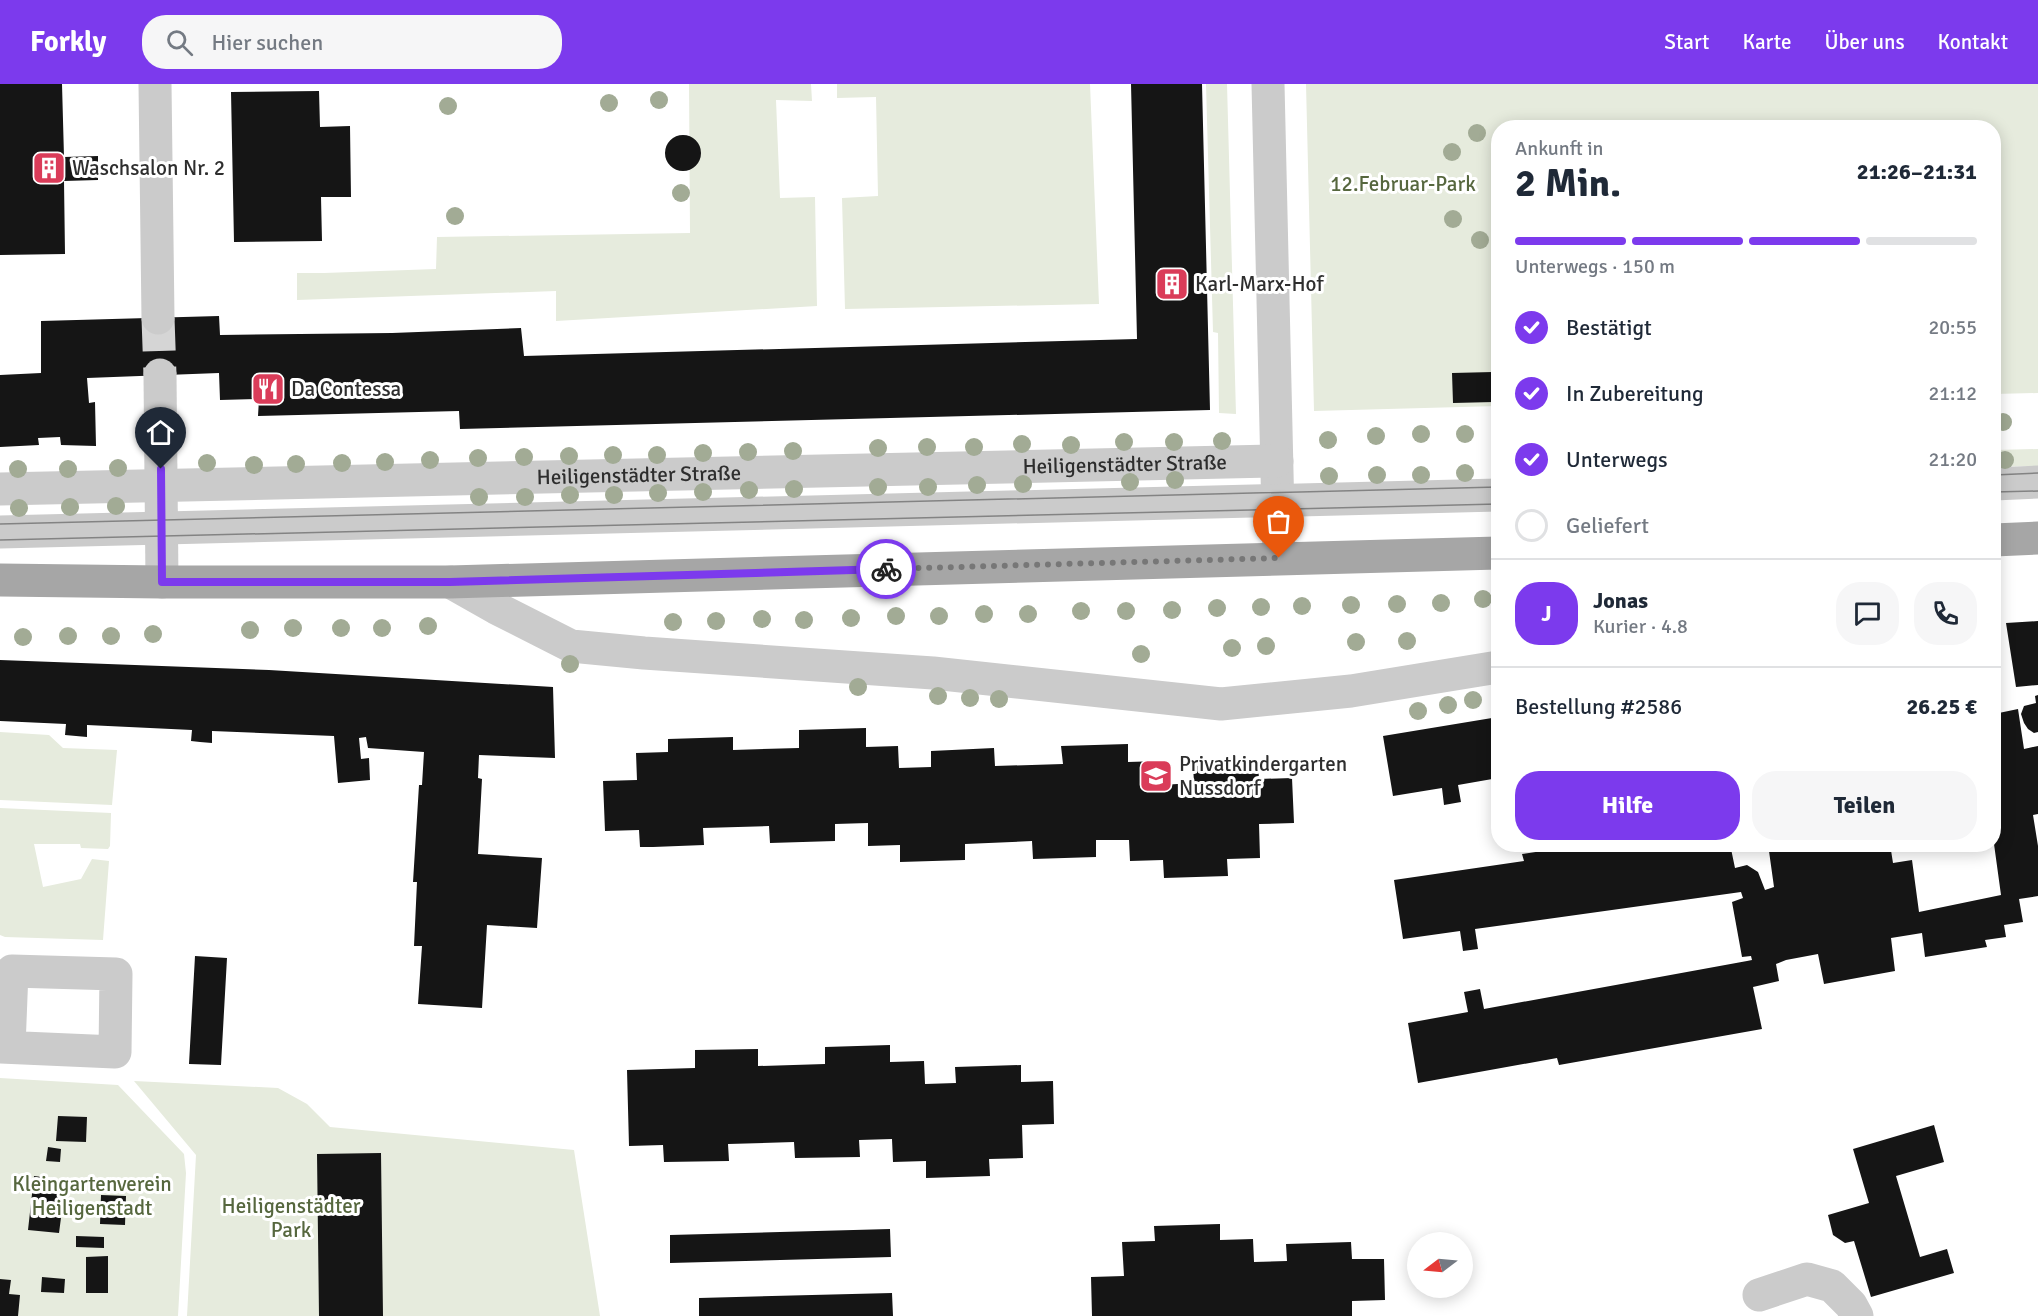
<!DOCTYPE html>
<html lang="de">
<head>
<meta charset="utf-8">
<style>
	body { margin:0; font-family:Signika,sans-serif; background:#f6f6f7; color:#1f2937; height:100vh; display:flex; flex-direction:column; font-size:22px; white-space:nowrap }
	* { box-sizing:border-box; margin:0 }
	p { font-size:20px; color:#747a83 }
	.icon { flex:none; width:33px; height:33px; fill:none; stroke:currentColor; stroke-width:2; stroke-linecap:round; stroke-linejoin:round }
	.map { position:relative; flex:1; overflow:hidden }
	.drawer { position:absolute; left:1491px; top:36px; width:510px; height:732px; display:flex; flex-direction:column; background:#fff; border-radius:24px; box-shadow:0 3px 15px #0003 }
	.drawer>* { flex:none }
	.needle { width:39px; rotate:254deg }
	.fabs { position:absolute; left:1407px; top:1148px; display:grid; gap:12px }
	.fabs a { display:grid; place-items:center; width:66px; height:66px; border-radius:50%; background:#fff; box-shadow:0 3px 15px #0003; font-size:30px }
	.pin { position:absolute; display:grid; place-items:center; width:51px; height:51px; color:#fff; margin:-62px -26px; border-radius:50% 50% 50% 0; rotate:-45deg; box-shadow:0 0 6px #0007 }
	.pin .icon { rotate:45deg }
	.courier { position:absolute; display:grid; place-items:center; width:60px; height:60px; margin:-30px; border:4px solid #7c3aed; border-radius:50%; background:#fff; color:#222; box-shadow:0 2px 8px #0007 }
	.overview em { font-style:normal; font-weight:800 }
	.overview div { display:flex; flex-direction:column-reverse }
	.overview { display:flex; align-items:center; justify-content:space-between; height:102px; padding:0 24px }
	h1 { font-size:39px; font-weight:800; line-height:45px }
	.bar { display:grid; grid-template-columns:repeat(4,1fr); gap:9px 6px; align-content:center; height:72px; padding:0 24px }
	.bar i { height:8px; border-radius:4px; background:#e0e1e3 }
	.bar .selected { background:#7c3aed }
	.bar p { grid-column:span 4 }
	.line { display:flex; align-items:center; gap:15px; padding:0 24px; border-top:2px solid #e0e1e3 }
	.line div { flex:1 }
	.round { display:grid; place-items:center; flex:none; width:63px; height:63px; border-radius:24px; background:#f6f6f7 }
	ol { padding:0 24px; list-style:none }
	li { display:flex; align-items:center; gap:18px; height:66px }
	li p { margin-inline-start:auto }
	li .icon { padding:6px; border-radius:50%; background:#7c3aed; color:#fff; stroke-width:4 }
	li:last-child { color:#747a83 }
	li i { width:33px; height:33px; border:3px solid #e0e1e3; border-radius:50% }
	.button { display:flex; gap:12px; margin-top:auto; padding:12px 24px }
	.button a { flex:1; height:69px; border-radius:24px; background:#7c3aed; color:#fff; font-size:24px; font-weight:800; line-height:69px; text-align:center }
	.button a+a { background:#f6f6f7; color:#1f2937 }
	header { display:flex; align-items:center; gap:36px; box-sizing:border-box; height:84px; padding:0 30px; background:#7c3aed; color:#fff }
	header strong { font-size:28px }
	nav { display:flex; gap:33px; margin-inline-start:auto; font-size:21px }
	.search { width:420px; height:54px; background:#f6f6f7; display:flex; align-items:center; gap:15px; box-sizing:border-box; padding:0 21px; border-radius:24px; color:#747a83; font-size:22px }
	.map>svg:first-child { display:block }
	.green { fill:#e6ebdd }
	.building { fill:#151515 }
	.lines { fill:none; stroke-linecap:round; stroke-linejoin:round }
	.minor-tunnel { stroke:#d5d5d5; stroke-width:33; stroke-dasharray:33 16; stroke-linecap:butt }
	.minor { stroke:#cbcbcb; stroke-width:33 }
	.major { stroke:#a6a6a6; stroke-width:33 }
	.tram { stroke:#838383; stroke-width:1.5 }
	.tree { fill:#a2ab95 }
	.done { stroke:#777; stroke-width:6; stroke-dasharray:0 10.8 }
	.route { stroke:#7c3aed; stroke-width:8 }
	.labels { text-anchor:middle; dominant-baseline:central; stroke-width:6; stroke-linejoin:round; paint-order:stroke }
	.poi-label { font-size:21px; fill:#2e2e2e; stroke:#fff; text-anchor:start }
	.park-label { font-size:21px; fill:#56673e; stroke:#fff }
	.street-label { font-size:21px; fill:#2e2e2e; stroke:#fff }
</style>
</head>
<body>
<header>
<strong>Forkly</strong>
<div class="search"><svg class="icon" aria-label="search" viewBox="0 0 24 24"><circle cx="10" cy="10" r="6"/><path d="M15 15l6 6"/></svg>Hier suchen</div>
<nav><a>Start</a><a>Karte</a><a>Über uns</a><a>Kontakt</a></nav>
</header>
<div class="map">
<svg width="2038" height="1232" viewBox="0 0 2038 1232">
	<rect width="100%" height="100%" fill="#fff"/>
	<!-- green -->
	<path class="green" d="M689 0H811L812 17 776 16 780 114 815 113 817 222 556 237V207L297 216V189H324L436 185 437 153 690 149Z
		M837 0H1090L1099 220 845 225 842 114 878 112 876 13 837 14Z
		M1206 0H1227L1236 330 1219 329 1218 249 1213 248Z
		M1306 0H2038V309L1994 310V44H1498V322L1314 327Z
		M2038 365V382L1994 383V366Z
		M0 648 49 651 63 664 117 666 112 721 0 716Z
		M0 724 111 729 110 762 108 765 81 764 80 760H34L43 803 81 795 92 775 109 777 103 856 5 853 0 851Z
		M0 994 118 1001 184 1070 186 1089 178 1232H0Z
		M134 997 278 1004 307 1020 330 1043 574 1066 600 1232H187L196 1071Z"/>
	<!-- building -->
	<path class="building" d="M0 0H62L64 73 98 72V96L64 97 65 170 0 171Z
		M1131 0H1202L1210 326 460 345 459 327 258 332 259 315 220 316 219 289 87 294 89 319 95 318 96 362 61 361 60 353 38 354 39 361 0 363V291L41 289V237L219 232 220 251 392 249 521 244 524 272 1137 255Z
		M319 7 320 43 350 42 351 113H321L322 157 234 158 231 8Z
		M665 69a18 18 0 1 1 36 0a18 18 0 1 1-36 0Z
		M1493 288 1494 318 1453 319 1452 289Z
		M2038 537V601L2016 603 2006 539Z
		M0 576 269 586 553 603 555 674 479 671 478 694 482 695 478 770 542 774 537 844 487 841 482 924 418 920 422 862H414L417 798H413L419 701H422L424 668 368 664 366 653 359 654 361 675 369 674 370 696 338 699 334 652 212 647V659L200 658 191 657 192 646 87 641V653L65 651 66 640 0 637Z
		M2038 611V648L2034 649 2028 645 2024 639 2021 630 2024 622 2036 619 2035 612Z
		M2018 625 2024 665 2038 662V730L2033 731 2038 762V812L2019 815 2023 838 2004 841 2006 853 1985 856 1987 863 1925 873 1922 849 1891 854 1895 887 1824 900 1818 870 1786 876 1776 880 1779 897 1753 903 1762 945 1559 981 1557 974 1418 999 1408 939 1468 928 1464 908 1480 905 1484 925 1747 877 1752 876 1751 872 1742 873 1732 818 1743 814 1741 808 1475 845 1478 865 1463 867 1460 847 1403 855 1394 796 1524 777 1522 770 1589 760H1730L1735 784 1747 781 1758 788 1765 806 1774 803 1768 760H1890L1893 779 1912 776 1919 828 2001 811 1994 760V630Z
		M1498 633V694L1458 701 1461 718 1444 721 1442 704 1393 712 1383 652Z
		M866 644V663L898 662 899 684 931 683V667L994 664 995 682 1063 680 1061 662 1128 660V678L1160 677 1161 701 1194 699 1193 682 1258 680 1259 695 1292 694 1294 739 1259 740 1260 774 1227 775 1228 792 1164 794 1163 776 1130 777 1129 756H1096V773L1033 775 1032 757 965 760V776L900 778V761L868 762V739L835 740V757L770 759 769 742 703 744 704 761 653 763H640L639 746 605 747 603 697 637 696 636 669 668 668V655L733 653V666L799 664V646Z
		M195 872 227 874 221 981 189 980Z
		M890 961V978L924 977 925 1000 956 999 955 983 1021 981V998L1053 997 1054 1040 1022 1041 1023 1074 989 1075 990 1092 926 1094V1077L893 1078 892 1055 859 1056 860 1073 795 1074 794 1058 728 1060 729 1077 664 1078 663 1061 629 1062 627 986 695 984V966L758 965V982L825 980V963Z
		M58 1032 87 1033 86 1058 56 1057Z
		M1934 1041 1944 1078 1896 1092 1920 1173 1947 1165 1954 1189 1871 1213 1854 1157 1845 1159 1833 1151 1828 1131 1869 1119 1853 1065Z
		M48 1063 61 1065 60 1078 46 1077Z
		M381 1069 383 1232H319L317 1070Z
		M34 1092 66 1096 59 1149 28 1146Z
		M101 1111 126 1112 125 1141 100 1140Z
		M1220 1140V1156L1253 1155 1254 1178 1287 1177 1286 1160 1351 1158 1352 1175H1384L1385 1216 1352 1217V1232H1092L1091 1193 1124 1192 1122 1158 1155 1157 1154 1142Z
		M890 1145 891 1173 670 1179V1151Z
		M76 1152 104 1153V1164L76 1163Z
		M108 1172V1209H86V1173Z
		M42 1193 65 1195 64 1209 41 1208Z
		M0 1195 11 1196 9 1210 20 1211 18 1232H0Z
		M892 1209 893 1232H699V1214Z"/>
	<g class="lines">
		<!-- minor-tunnel -->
		<path class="minor-tunnel" d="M158 234 160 291"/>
		<!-- minor -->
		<g class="minor">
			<path d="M155 0 158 234"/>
			<path d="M1268 0 1279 474"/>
			<path d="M160 291 162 498"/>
			<path d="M1994 400 2038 398"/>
			<path id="s1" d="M0 405 1277 377"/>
			<path d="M0 448 1498 411"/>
			<path d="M450 498 496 524 571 562 644 569 933 589 1221 620 1351 607 1498 583"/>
			<path d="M0 963 115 968 116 890 12 887 9 963"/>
			<path d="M1759 1211 1807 1195 1832 1202 1851 1221 1857 1232"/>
		</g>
		<!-- major -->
		<path class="major" d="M1994 456 2038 454
			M0 496 162 498H450L1498 469"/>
		<!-- tram -->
		<path class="tram" d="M1994 391 2038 389
			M1994 408 2038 407
			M0 440 1498 403
			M0 456 1498 420"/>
	</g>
	<!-- trees -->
	<g class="tree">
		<circle cx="659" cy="16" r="9"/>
		<circle cx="609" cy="19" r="9"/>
		<circle cx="448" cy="22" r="9"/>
		<circle cx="1477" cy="49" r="9"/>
		<circle cx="1452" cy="68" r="9"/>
		<circle cx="681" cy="109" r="9"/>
		<circle cx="455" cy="132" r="9"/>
		<circle cx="1453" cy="135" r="9"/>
		<circle cx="1480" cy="156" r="9"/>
		<circle cx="2003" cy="338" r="9"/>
		<circle cx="1421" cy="350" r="9"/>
		<circle cx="1465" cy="350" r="9"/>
		<circle cx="1376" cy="352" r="9"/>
		<circle cx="1328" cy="356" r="9"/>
		<circle cx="1222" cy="357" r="9"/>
		<circle cx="1124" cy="358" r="9"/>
		<circle cx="1174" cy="358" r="9"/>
		<circle cx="1022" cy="360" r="9"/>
		<circle cx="1071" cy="361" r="9"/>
		<circle cx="927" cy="363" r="9"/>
		<circle cx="974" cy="363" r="9"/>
		<circle cx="878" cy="364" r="9"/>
		<circle cx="793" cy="367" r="9"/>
		<circle cx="748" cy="368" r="9"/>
		<circle cx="703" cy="369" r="9"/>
		<circle cx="613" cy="371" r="9"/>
		<circle cx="657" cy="371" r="9"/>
		<circle cx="569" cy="372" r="9"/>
		<circle cx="524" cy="373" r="9"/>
		<circle cx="478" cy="374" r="9"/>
		<circle cx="430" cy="376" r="9"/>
		<circle cx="2005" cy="376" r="9"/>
		<circle cx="385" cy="378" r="9"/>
		<circle cx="207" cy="379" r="9"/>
		<circle cx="342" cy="379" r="9"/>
		<circle cx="296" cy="380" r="9"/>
		<circle cx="254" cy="381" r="9"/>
		<circle cx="118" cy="384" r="9"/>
		<circle cx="18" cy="385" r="9"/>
		<circle cx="68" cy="385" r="9"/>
		<circle cx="1465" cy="389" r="9"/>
		<circle cx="1377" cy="391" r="9"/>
		<circle cx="1421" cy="391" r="9"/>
		<circle cx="1329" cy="392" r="9"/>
		<circle cx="1175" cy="396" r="9"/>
		<circle cx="1130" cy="398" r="9"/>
		<circle cx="1023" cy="400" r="9"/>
		<circle cx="977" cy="401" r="9"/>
		<circle cx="878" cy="403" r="9"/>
		<circle cx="928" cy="403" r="9"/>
		<circle cx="794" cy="405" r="9"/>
		<circle cx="749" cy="406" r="9"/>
		<circle cx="703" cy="408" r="9"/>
		<circle cx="658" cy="409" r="9"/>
		<circle cx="570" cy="411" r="9"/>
		<circle cx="614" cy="411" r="9"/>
		<circle cx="479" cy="413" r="9"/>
		<circle cx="525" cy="413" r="9"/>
		<circle cx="116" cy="422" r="9"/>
		<circle cx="70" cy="423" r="9"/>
		<circle cx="19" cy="424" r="9"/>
		<circle cx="1483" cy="515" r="9"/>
		<circle cx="1441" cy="519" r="9"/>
		<circle cx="1397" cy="520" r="9"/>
		<circle cx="1351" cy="521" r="9"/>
		<circle cx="1302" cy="522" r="9"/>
		<circle cx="1261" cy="523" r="9"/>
		<circle cx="1217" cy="524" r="9"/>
		<circle cx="1172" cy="526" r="9"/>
		<circle cx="1081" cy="527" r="9"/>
		<circle cx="1126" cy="527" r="9"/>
		<circle cx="984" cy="530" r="9"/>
		<circle cx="1028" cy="530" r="9"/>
		<circle cx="896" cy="532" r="9"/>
		<circle cx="939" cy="532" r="9"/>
		<circle cx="851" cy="534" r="9"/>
		<circle cx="762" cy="535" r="9"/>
		<circle cx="804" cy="536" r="9"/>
		<circle cx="716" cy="537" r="9"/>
		<circle cx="673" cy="538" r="9"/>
		<circle cx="428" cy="542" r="9"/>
		<circle cx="293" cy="544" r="9"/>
		<circle cx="341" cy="544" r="9"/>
		<circle cx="382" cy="544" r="9"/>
		<circle cx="250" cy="546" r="9"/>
		<circle cx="153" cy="550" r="9"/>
		<circle cx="68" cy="552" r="9"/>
		<circle cx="111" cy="552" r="9"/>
		<circle cx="23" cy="553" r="9"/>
		<circle cx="1407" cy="557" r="9"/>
		<circle cx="1356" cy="558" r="9"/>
		<circle cx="1266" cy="562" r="9"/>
		<circle cx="1232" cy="564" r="9"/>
		<circle cx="1141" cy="570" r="9"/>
		<circle cx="570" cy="580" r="9"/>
		<circle cx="858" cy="603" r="9"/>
		<circle cx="938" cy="612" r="9"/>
		<circle cx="970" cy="614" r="9"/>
		<circle cx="999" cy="615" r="9"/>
		<circle cx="1473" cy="616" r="9"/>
		<circle cx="1448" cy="621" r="9"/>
		<circle cx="1418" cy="627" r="9"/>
	</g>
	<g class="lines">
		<!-- done -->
		<path class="done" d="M886 485 1279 474"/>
		<!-- route -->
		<path class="route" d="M161 385 162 498H450L886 485"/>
	</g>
	<!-- icons -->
	<defs>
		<g id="building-square" transform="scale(1.725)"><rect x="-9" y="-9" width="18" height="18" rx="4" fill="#da3c59" stroke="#fff"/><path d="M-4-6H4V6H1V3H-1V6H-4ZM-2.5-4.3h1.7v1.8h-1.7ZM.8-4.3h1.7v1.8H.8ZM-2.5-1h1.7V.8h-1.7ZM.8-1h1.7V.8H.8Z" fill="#fff"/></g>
		<g id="restaurant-square" transform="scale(1.725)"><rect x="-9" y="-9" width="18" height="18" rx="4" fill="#da3c59" stroke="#fff"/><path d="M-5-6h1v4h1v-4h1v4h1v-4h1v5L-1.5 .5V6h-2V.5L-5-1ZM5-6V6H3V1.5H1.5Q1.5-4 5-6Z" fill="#fff"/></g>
		<g id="school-square" transform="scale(1.725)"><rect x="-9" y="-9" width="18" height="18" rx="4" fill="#da3c59" stroke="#fff"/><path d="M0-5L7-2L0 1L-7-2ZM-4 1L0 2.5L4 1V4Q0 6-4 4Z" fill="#fff"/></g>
	</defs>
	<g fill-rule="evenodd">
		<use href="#building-square" x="49" y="84"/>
		<use href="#building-square" x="1172" y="200"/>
		<use href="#restaurant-square" x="268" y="305"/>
		<use href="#school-square" x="1156" y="692"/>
	</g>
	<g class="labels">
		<!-- poi labels -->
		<g class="poi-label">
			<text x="72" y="84">Waschsalon Nr. 2</text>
			<text x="1195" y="200">Karl-Marx-Hof</text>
			<text x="291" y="305">Da Contessa</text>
			<text x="1179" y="680">Privatkindergarten<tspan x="1179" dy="24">Nussdorf</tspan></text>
		</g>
		<!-- park labels -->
		<g class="park-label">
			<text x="1403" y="100">12.Februar-Park</text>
			<text x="92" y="1100">Kleingartenverein<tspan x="92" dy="24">Heiligenstadt</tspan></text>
			<text x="291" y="1122">Heiligenstädter<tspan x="291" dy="24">Park</tspan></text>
		</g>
		<!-- street labels -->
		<g class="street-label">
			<text stroke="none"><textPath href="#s1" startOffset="1125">Heiligenstädter Straße</textPath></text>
			<text stroke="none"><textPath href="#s1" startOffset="639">Heiligenstädter Straße</textPath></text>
		</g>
	</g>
</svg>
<div class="fabs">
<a><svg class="needle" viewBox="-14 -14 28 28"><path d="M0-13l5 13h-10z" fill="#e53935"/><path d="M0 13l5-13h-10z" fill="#747a83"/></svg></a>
</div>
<div class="pin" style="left:1279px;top:474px;background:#ea580c"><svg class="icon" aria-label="bag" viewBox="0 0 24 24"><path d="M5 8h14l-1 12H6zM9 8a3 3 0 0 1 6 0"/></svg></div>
<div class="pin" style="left:161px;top:385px;background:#1f2937"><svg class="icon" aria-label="home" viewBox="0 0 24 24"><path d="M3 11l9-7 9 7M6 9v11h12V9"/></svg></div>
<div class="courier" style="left:886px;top:485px"><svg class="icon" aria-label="bike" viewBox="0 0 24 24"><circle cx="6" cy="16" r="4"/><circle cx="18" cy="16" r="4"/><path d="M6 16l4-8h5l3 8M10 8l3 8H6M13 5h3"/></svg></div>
<section class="drawer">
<div class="overview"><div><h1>2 Min.</h1><p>Ankunft in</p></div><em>21:26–21:31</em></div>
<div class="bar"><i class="selected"></i><i class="selected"></i><i class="selected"></i><i></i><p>Unterwegs · 150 m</p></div>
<ol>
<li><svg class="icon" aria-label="check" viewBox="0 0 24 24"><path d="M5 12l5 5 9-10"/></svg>Bestätigt<p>20:55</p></li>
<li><svg class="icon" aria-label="check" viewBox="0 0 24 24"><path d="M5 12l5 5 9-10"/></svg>In Zubereitung<p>21:12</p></li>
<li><svg class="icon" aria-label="check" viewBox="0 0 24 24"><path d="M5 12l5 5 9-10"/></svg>Unterwegs<p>21:20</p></li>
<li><i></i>Geliefert</li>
</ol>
<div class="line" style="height:108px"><b class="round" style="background:#7c3aed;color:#fff">J</b><div><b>Jonas</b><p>Kurier · 4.8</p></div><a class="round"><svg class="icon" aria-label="chat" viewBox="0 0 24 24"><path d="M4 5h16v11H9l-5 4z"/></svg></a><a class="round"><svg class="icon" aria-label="phone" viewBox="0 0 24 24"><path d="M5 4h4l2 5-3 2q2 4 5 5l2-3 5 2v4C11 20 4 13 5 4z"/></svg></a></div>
<div class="line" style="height:78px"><div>Bestellung #2586</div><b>26.25 €</b></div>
<div class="button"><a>Hilfe</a><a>Teilen</a></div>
</section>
</div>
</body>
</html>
